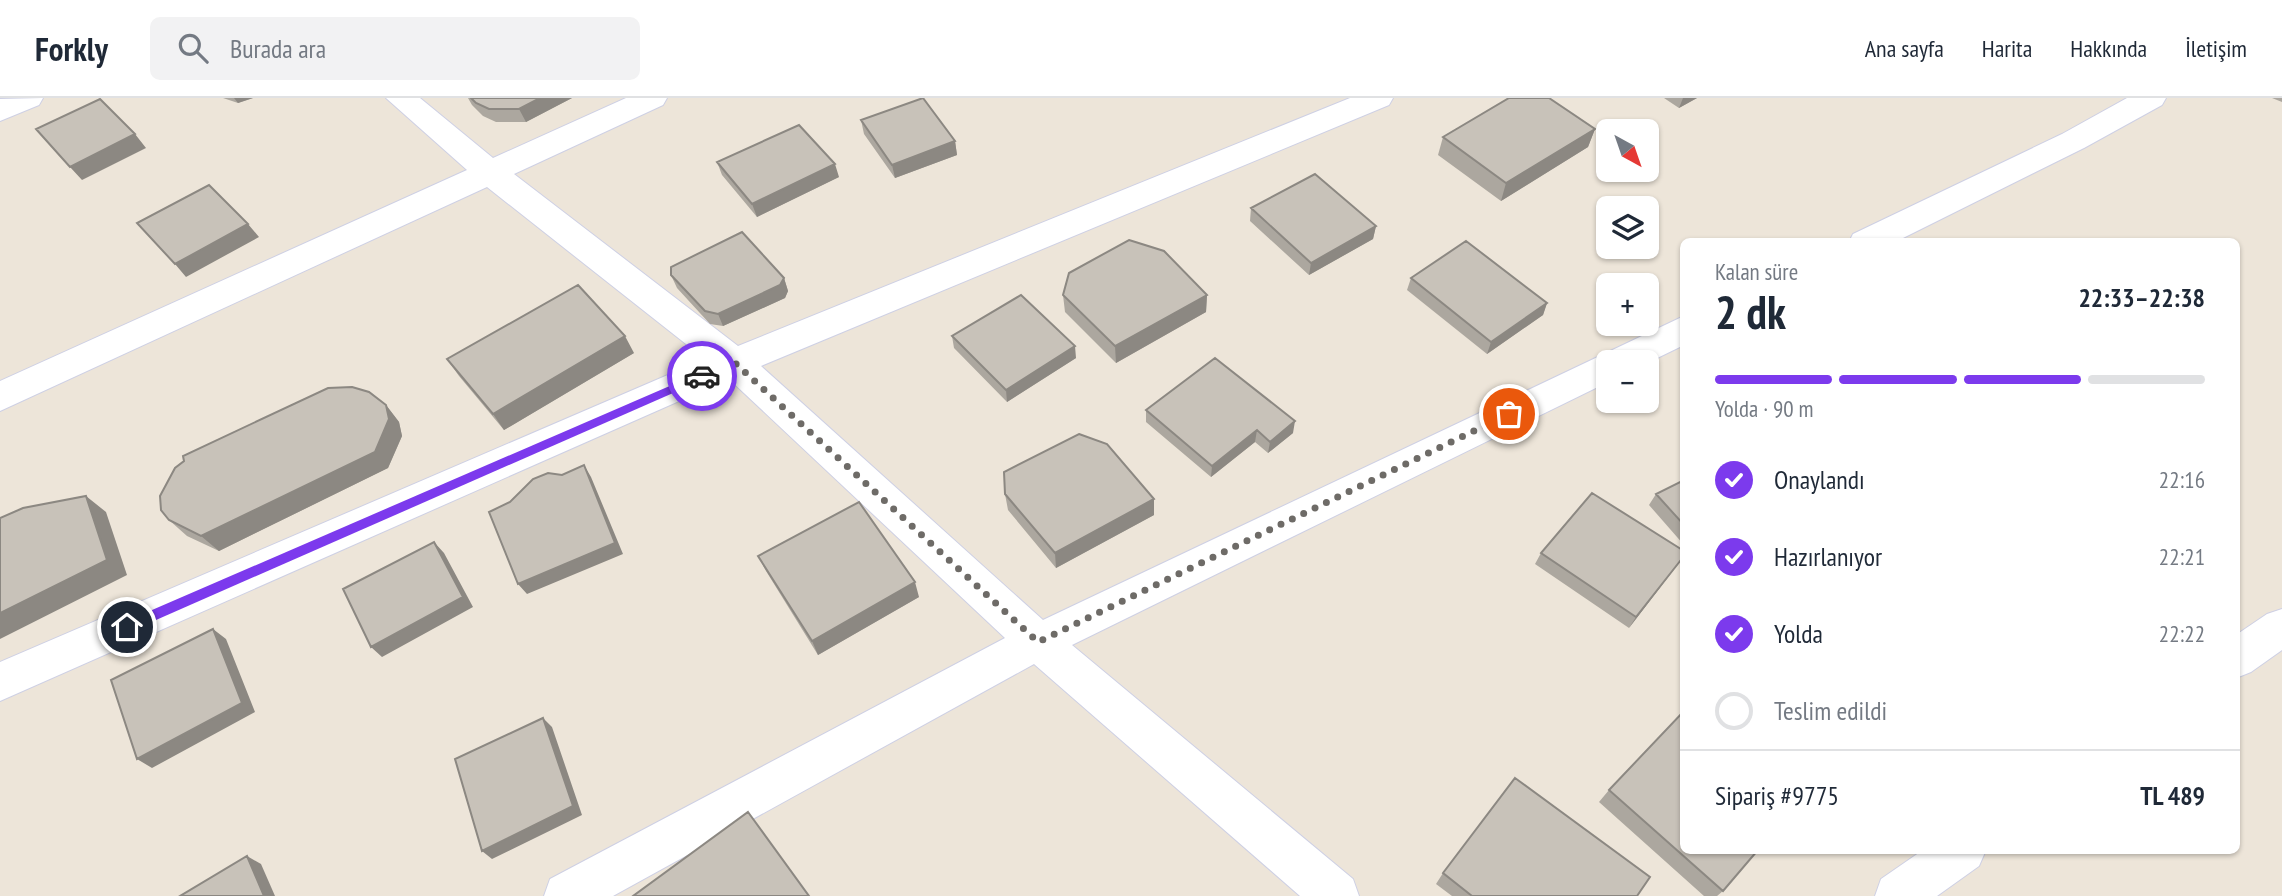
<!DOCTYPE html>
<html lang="tr">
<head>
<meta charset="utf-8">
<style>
	body { margin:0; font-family:"PT Sans Narrow",sans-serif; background:#f2f2f3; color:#1f2937; height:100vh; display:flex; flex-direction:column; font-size:26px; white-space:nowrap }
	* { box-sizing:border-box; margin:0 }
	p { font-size:23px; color:#747a83 }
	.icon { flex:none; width:38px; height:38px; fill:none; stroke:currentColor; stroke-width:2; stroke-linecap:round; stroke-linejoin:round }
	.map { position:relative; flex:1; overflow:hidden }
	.sheet { position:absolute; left:1680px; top:140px; width:560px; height:616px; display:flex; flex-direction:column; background:#fff; border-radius:10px; box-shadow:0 2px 5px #0004 }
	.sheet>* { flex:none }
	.needle { width:46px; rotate:140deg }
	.tools { position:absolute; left:1596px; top:21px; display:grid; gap:14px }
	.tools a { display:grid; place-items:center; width:63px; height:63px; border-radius:10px; background:#fff; box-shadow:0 2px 5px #0004; font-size:35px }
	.pin { position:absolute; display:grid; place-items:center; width:60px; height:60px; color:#fff; margin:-30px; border:4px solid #fff; border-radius:50%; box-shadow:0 2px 7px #0007 }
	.courier { position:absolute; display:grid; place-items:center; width:70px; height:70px; margin:-35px; border:5px solid #7c3aed; border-radius:50%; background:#fff; color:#222; box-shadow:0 2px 9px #0007 }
	.headline em { font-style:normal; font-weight:800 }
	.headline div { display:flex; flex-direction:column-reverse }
	.headline { display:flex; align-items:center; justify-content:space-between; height:119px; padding:0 35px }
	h1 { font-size:46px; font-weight:800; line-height:52px }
	.bar { display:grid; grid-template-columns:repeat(4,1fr); gap:10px 7px; align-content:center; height:84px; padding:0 35px }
	.bar i { height:9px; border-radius:5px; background:#e0e1e3 }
	.bar .active { background:#7c3aed }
	.bar p { grid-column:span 4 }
	.line { display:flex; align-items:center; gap:18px; padding:0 35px; border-top:2px solid #e0e1e3 }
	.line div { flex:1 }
	ol { padding:0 35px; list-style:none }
	li { display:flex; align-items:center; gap:21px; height:77px }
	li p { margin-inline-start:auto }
	li .icon { padding:7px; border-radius:50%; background:#7c3aed; color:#fff; stroke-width:4 }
	li:last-child { color:#747a83 }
	li i { width:38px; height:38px; border:4px solid #e0e1e3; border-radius:50% }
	header { display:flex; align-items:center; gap:42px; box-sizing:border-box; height:98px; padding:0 35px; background:#fff; border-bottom:2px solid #e0e1e3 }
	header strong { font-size:33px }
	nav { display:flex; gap:38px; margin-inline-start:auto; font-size:24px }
	.search { width:490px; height:63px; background:#f2f2f3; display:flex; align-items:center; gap:18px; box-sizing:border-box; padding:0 24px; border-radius:10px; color:#747a83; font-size:26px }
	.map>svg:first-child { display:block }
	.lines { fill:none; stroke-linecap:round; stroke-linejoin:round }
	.minor-casing { stroke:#ced0e4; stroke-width:2 }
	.minor { fill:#fff; fill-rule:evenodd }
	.wall { fill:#aca79f }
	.shaded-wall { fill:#8c8882 }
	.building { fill:#c8c2b9; stroke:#8c8882; stroke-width:2 }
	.route { fill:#7c3aed }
	.done { stroke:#6e6b67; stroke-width:7; stroke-dasharray:0 12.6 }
</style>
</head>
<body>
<header>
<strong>Forkly</strong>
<div class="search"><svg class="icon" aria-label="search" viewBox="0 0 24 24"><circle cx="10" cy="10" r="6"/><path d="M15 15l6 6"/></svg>Burada ara</div>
<nav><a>Ana sayfa</a><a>Harita</a><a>Hakkında</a><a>İletişim</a></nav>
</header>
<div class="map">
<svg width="2282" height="798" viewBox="0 0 2282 798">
	<rect width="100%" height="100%" fill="#ede5d9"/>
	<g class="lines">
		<!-- minor casing -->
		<g class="minor-casing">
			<path id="minor" d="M43 0 39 7 0 23V1Z
				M386 0H420L493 60 626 0H667L663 7 514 76 738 248 1350 0H1393L1389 7 761 268 1043 522 1684 218V247L1647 265 1608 264V284L1072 547 1353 781 1359 798H1300L1034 566 613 798H544L550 781 1005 540 729 281 0 603V564L705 261 487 89 0 313V283L467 72Z
				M2127 0H2166L2162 7 2084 50 1895 144H1849L1853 136 2062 36Z
				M2282 511V552L2251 574 2236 580V537L2267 516Z
				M1923 752H1986L1979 768 1937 798H1875L1881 781Z"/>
		</g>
		<!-- minor -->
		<use href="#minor" class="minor"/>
	</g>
	<!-- wall -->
	<path class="wall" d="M223 0H253L238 5Z
		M468 0H572L526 24H496L483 18 472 7Z
		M1664 0H1697L1679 10Z
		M2272 0H2282V4Z
		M861 22 955 43 957 57 895 80 864 36Z
		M1595 31 1588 49 1501 103 1438 57 1443 39Z
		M717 64 839 79 757 119 722 77Z
		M1251 110 1376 128 1373 141 1309 177 1250 123Z
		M671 177 784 180 788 193 785 200 723 228 710 226 677 190Z
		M1411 180 1547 205 1543 217 1487 256 1407 192Z
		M1063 197H1207L1206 214 1116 265 1065 214Z
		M952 238 1076 260 1007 304 954 250Z
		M634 255 504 332 459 278 447 261Z
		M386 307 399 324 402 338 388 370 219 453 187 438 169 422Z
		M1146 312 1293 335 1268 355 1255 344 1211 379 1146 324Z
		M1684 382V447L1649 407 1656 396Z
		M1005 396 1154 401V417L1056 470 1008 412Z
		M1541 455 1678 466 1629 530 1535 466Z
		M758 458 919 499 818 557 766 473Z
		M1609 692 1723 793 1717 798H1704L1599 704Z
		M1443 775 1637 798H1452L1436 786Z"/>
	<!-- shaded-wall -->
	<path class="shaded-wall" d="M234 0H253L238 5Z
		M540 0H572L526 24 519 11Z
		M1683 0H1697L1679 10Z
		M1595 31 1588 49 1501 103 1506 85Z
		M135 36 146 50 82 82 70 69Z
		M955 43 957 57 895 80 892 67Z
		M835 66 839 79 757 119 752 106Z
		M248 126 259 139 186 179 175 166Z
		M1376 128 1373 141 1309 177 1311 165Z
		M784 180 788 193 785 200 723 228 718 216Z
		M1207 197 1206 214 1116 265 1115 248Z
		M1547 205 1543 217 1487 256 1491 244Z
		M625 238 634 255 504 332 493 316Z
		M1075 248 1076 260 1007 304 1006 292Z
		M386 307 399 324 402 338 388 370 219 453 201 438Z
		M1295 323 1293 335 1268 355 1270 344Z
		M1257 332 1255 344 1211 379 1212 368Z
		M584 367 591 379 623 456 527 496 518 486Z
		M86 398 106 414 127 477 0 541V515Z
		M1154 401V417L1056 470 1055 455Z
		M434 444 444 455 473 509 382 559 371 549Z
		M1684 458 1678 466 1629 530 1636 519Z
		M915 484 919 499 818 557 812 543Z
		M213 531 226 541 255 614 152 670 137 661Z
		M543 620 552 629 582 717 492 761 482 753Z
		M247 758 261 766 275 798H264Z"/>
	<!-- building -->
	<path class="building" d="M471 0H540L519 11H489L476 5Z
		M923 0 955 43 892 67 861 22Z
		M1509 0H1549L1595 31 1506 85 1443 39Z
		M100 1 135 36 70 69 36 31Z
		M799 27 835 66 752 106 717 64Z
		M1315 76 1376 128 1311 165 1251 110Z
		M209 87 248 126 175 166 137 125Z
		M742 134 784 180 780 187 718 216 705 213 671 177V169Z
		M1129 142 1164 153 1207 197 1115 248 1063 197 1069 175Z
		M1466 143 1547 205 1491 244 1411 180Z
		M578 187 625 238 493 316 447 261Z
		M1021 197 1075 248 1006 292 952 238Z
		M1215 260 1295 323 1270 344 1257 332 1212 368 1146 312Z
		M352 289 369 294 386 307 389 321 375 354 201 438 169 422 161 412 160 398 175 370 184 363 183 358 328 290Z
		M1079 336 1107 346 1154 401 1055 455 1005 396 1004 374Z
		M584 367 615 445 518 486 489 414 510 404 533 381 548 375 562 377Z
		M1684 382V427L1656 396Z
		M1592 395 1684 453V458L1636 519 1541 455Z
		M86 398 107 462 0 515V420L23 410Z
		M859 404 915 484 812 543 758 458Z
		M434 444 463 499 371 549 343 491Z
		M213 531 242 605 137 661 111 582Z
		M1684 613V752H1758L1723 793 1609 692Z
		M543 620 573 708 482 753 455 661Z
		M1515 680 1650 779 1637 798H1472L1443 775Z
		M748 714 809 798H633Z
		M247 758 264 798H180Z"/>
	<!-- route -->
	<path class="route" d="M702 274 705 276V281L131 533H122L120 529 122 525Z"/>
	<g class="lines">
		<!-- done -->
		<path class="done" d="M702 278 734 264 1038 544 1509 316"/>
	</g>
</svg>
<div class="tools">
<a><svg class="needle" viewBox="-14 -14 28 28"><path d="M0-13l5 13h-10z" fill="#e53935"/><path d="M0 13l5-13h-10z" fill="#747a83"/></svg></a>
<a><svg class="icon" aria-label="layers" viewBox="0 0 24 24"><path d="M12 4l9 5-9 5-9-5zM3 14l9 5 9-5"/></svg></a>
<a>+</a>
<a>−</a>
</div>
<div class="pin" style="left:1509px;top:316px;background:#ea580c"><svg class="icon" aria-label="bag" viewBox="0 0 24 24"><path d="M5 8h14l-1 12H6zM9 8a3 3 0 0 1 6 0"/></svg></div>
<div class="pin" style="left:127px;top:529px;background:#1f2937"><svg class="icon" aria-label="home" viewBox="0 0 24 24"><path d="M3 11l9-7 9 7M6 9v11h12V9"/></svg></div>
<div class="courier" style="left:702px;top:278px"><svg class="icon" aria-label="car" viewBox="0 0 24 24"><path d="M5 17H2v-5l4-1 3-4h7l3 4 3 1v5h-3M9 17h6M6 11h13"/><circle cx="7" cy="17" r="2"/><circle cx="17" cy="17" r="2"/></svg></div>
<section class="sheet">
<div class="headline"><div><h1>2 dk</h1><p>Kalan süre</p></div><em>22:33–22:38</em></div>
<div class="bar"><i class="active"></i><i class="active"></i><i class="active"></i><i></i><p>Yolda · 90 m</p></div>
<ol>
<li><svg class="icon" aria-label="check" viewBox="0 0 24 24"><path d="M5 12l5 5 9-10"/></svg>Onaylandı<p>22:16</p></li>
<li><svg class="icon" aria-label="check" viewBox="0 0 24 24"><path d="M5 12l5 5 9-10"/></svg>Hazırlanıyor<p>22:21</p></li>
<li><svg class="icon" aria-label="check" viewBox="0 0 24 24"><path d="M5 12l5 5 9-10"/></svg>Yolda<p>22:22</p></li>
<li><i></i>Teslim edildi</li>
</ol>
<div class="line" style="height:91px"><div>Sipariş #9775</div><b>TL 489</b></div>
</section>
</div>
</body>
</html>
